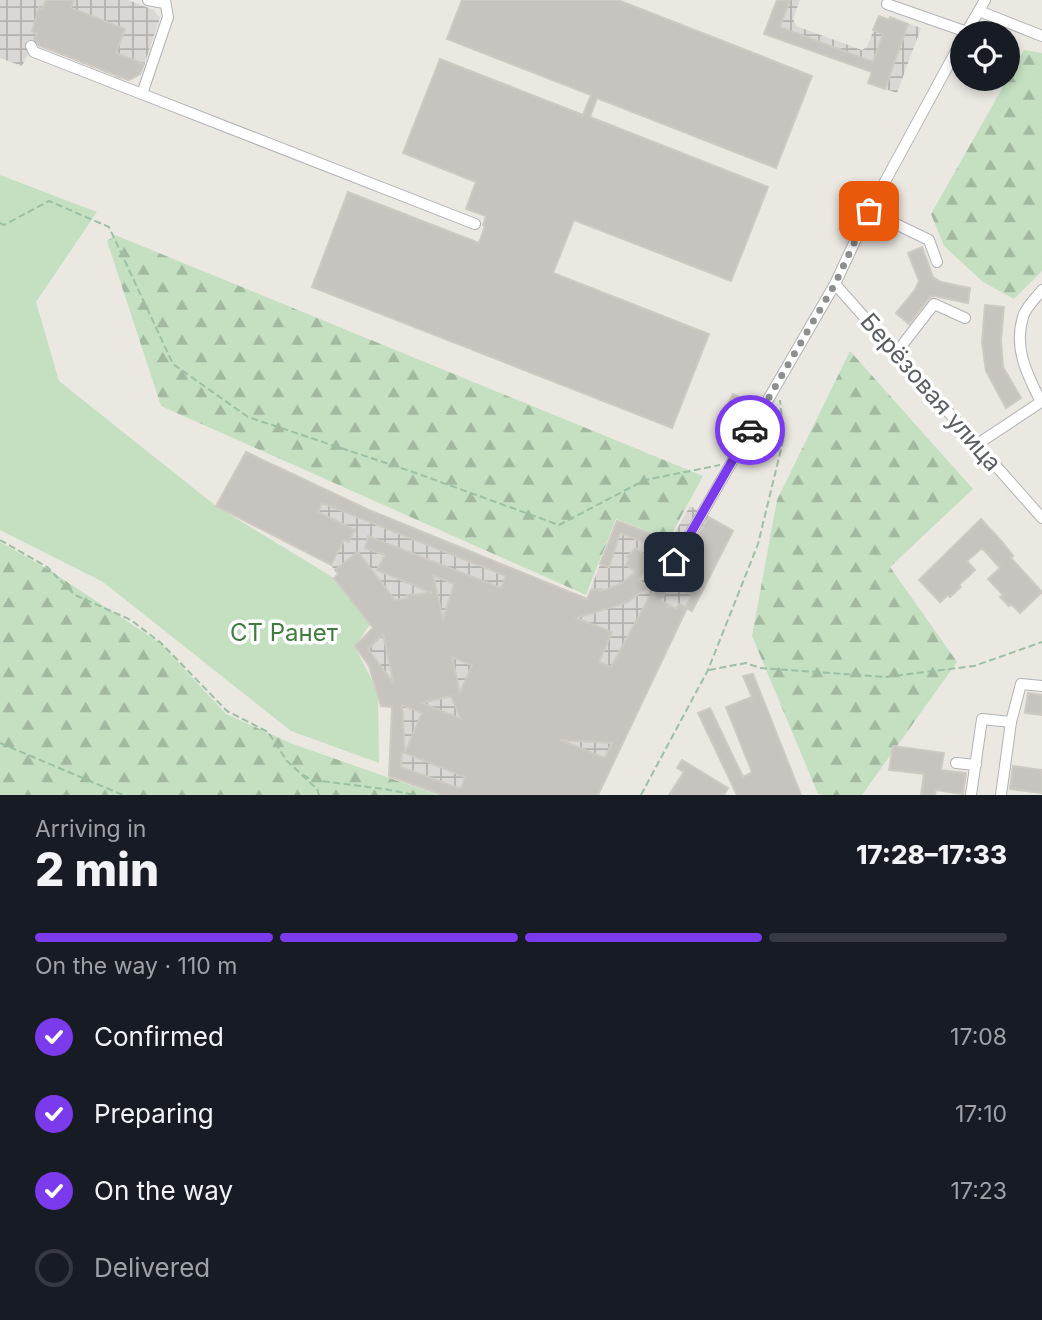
<!DOCTYPE html>
<html lang="en">
<head>
<meta charset="utf-8">
<style>
	body { margin:0; font-family:Inter,sans-serif; background:#20242c; color:#f1f3f6; height:100vh; display:flex; flex-direction:column; font-size:26px; white-space:nowrap }
	* { box-sizing:border-box; margin:0 }
	p { font-size:23px; color:#9ea1a6 }
	.icon { flex:none; width:38px; height:38px; fill:none; stroke:currentColor; stroke-width:2; stroke-linecap:round; stroke-linejoin:round }
	.map { position:relative; height:795px; overflow:hidden }
	.drawer { display:flex; flex-direction:column; background:#171b24; flex:1 }
	.drawer>* { flex:none }
	.fabs { position:absolute; left:950px; top:21px; display:grid; gap:14px }
	.fabs a { display:grid; place-items:center; width:70px; height:70px; border-radius:50%; background:#171b24; box-shadow:0 4px 10px #0003; font-size:35px }
	.pin { position:absolute; display:grid; place-items:center; width:60px; height:60px; color:#fff; margin:-30px; border-radius:14px; box-shadow:0 4px 10px #0006 }
	.courier { position:absolute; display:grid; place-items:center; width:70px; height:70px; margin:-35px; border:5px solid #7c3aed; border-radius:50%; background:#fff; color:#222; box-shadow:0 2px 9px #0007 }
	.summary em { font-style:normal; font-weight:800 }
	.summary div { display:flex; flex-direction:column-reverse }
	.summary { display:flex; align-items:center; justify-content:space-between; height:119px; padding:0 35px }
	h1 { font-size:46px; font-weight:800; line-height:52px }
	.bar { display:grid; grid-template-columns:repeat(4,1fr); gap:10px 7px; align-content:center; height:84px; padding:0 35px }
	.bar i { height:9px; border-radius:5px; background:#363941 }
	.bar .on { background:#7c3aed }
	.bar p { grid-column:span 4 }
	ol { padding:0 35px; list-style:none }
	li { display:flex; align-items:center; gap:21px; height:77px }
	li p { margin-inline-start:auto }
	li .icon { padding:7px; border-radius:50%; background:#7c3aed; color:#fff; stroke-width:4 }
	li:last-child { color:#9ea1a6 }
	li i { width:38px; height:38px; border:4px solid #363941; border-radius:50% }
	.map>svg:first-child { display:block }
	.industrial { fill:url(#industrial-grid) }
	.green { fill:#c4e0c1 }
	.forest { fill:url(#forest-firs) }
	.building { fill:#c7c3bf; stroke:#cfcac1; stroke-width:2; fill-rule:evenodd }
	.lines { fill:none; stroke-linecap:round; stroke-linejoin:round }
	.minor-casing { stroke:#afb3b6; stroke-width:12 }
	.path { stroke:#9bc0a3; stroke-width:2; stroke-dasharray:7 3.5; stroke-linecap:butt }
	.minor { stroke:#fff; stroke-width:10 }
	.done { stroke:#8d8e8e; stroke-width:7; stroke-dasharray:0 12.6 }
	.route { stroke:#7c3aed; stroke-width:9 }
	.labels { text-anchor:middle; dominant-baseline:central; stroke-width:7; stroke-linejoin:round; paint-order:stroke }
	.street-label { font-size:24px; fill:#5a5e61; stroke:#fff }
	.park-label { font-size:24px; fill:#407c3e; stroke:#fff }
</style>
</head>
<body>
<div class="map">
<svg width="1042" height="795" viewBox="0 0 1042 795">
	<defs>
		<pattern id="industrial-grid" width="8" height="8" patternUnits="userSpaceOnUse" patternTransform="scale(1.75)"><rect width="8" height="8" fill="#dad7d4"/><path d="M0 4h8M4 0v8" fill="none" stroke="#b4b2af"/></pattern>
		<pattern id="forest-firs" width="22" height="20" patternUnits="userSpaceOnUse" patternTransform="scale(1.75)"><rect width="22" height="20" fill="#c4e0c1"/><path d="M5 1l3.5 6h-7zM16 11l3.5 6h-7z" fill="#a2b9a0"/></pattern>
	</defs>
	<rect width="100%" height="100%" fill="#ebe8e2"/>
	<!-- industrial -->
	<path class="industrial" d="M0 0H128L154 10 160 18 141 74 127 81 33 44 22 66 0 58Z
		M777 0H800L793 19 796 26 862 50 867 47 879 16 889 20 890 17 921 28 897 93 868 83 871 72 764 34Z
		M246 452 369 510 587 598 617 521 670 541 690 506 733 531 692 611 686 608 598 795H442L389 776 392 708 381 706 369 666 355 646 373 628 380 615 370 624 334 578 338 574 329 563 216 506Z"/>
	<!-- green -->
	<path class="green" d="M0 175 97 212 36 302 59 381 216 506 334 578 370 624 355 647 378 692 379 763 291 731 103 582 0 530Z"/>
	<!-- forest -->
	<path class="forest" d="M1024 50 1042 53V271L1014 299 983 282 944 246 931 214Z
		M115 235 703 476 669 539 616 519 586 595 161 406 107 241Z
		M850 351 973 489 890 567 957 662 862 795H823L818 794 752 636 777 500Z
		M0 542 46 568 160 643 226 714 293 744 438 795H0Z"/>
	<!-- building -->
	<path class="building" d="M46 0H74L71 8 125 29 116 53 144 64 140 74 129 80 40 46 34 39 37 34 32 32 39 7 42 9Z
		M462 0H618L812 76 776 168 597 98 590 117 768 187 731 281 574 220 553 273 709 334 672 428 312 287 348 192 479 243 485 226 483 225 486 216 466 209 476 182 403 153 440 59 583 115 591 95 447 39Z
		M777 0H790L780 27 873 62 883 34 873 30 879 16 889 20 890 17 908 24 885 89 868 83 872 72 764 34Z
		M922 247 933 277 941 282 970 288 968 303 934 296 930 297 909 324 896 313 915 290 919 281 908 253Z
		M985 305 1004 307 1001 341 1003 367 1021 398 1006 408 986 371 982 342Z
		M733 394 747 401 734 426 720 419Z
		M246 452 369 510 587 599 591 590 601 589 600 591 608 589 624 582 635 572 626 564 630 559 627 557 636 548 653 564 638 579 646 588 628 602 576 618 612 632 599 662 611 667 651 594 653 597 661 583 668 587 661 601 676 609 679 604 686 607 692 595 675 586 680 578 674 575 709 517 733 531 692 611 687 608 598 795H442L389 776 392 707 381 706 369 666 355 646 373 628 334 578 338 574 335 570 358 552 395 600 408 598 407 595 432 593 377 570 385 555 365 548 368 536 501 588 506 576 322 503 318 512 355 530 349 542 344 540 331 565 216 506ZM433 575 454 584 443 619 437 592ZM383 634 394 684 368 649ZM452 657 472 665 460 693ZM451 696 461 719 422 703ZM402 705 422 713 405 753 465 777 461 789 401 767 402 752 405 753ZM560 740 612 743 605 758Z
		M981 519 1003 543 1013 556 1011 558 1042 592 1020 613 1011 604 1009 606 1000 597 1003 595 988 579 1000 568 982 548 967 561 975 570 959 585 961 587 950 597 948 595 940 602 919 580Z
		M617 521 671 541 676 544 670 552 620 533 609 567 600 564Z
		M753 674 801 795H737L698 713 710 708 743 777 752 772 726 707 752 697 743 676Z
		M1028 693 1042 695V715L1025 713Z
		M893 746 944 753 941 770 966 773 963 794 936 790 935 795H921L924 774 889 770Z
		M682 760 728 788 724 795H669L684 772 677 768Z
		M1013 766 1042 770V793L1010 789Z"/>
	<g class="lines">
		<!-- minor casing -->
		<g class="minor-casing">
			<path id="minor" d="M148 0 164 3
				M887 4 967 32
				M979 11 1042 36
				M966 33 985 0
				M31 46 34 52 142 94 168 17 165 0
				M142 94 475 224
				M869 211 929 240 937 262
				M835 284 1042 518
				M896 353 934 304 965 318
				M976 445 1041 402C1028 376 1013 348 1023 317 1025 308 1036 298 1042 290
				M674 562 835 284 869 211 962 40
				M956 763 976 765
				M971 795 982 719 1011 722 1021 684 1042 686
				M1001 795 1011 722"/>
		</g>
		<!-- path -->
		<path class="path" d="M0 223 4 225 49 201 109 227 173 364 248 417 413 472 559 525 645 480 720 465
			M0 540 47 567 75 595 131 620 161 643 227 711 268 732 287 761 317 789 319 795
			M709 670 746 663 760 668 885 677 974 666 1042 642
			M0 743 123 795
			M303 775 313 780 384 789 415 795
			M641 795 708 670 758 544 784 437 780 400"/>
		<!-- minor -->
		<use href="#minor" class="minor"/>
	</g>
	<g class="lines">
		<!-- done -->
		<path class="done" d="M750 430 835 284 869 211"/>
		<!-- route -->
		<path class="route" d="M674 562 750 430"/>
	</g>
	<g class="labels">
		<!-- street labels -->
		<g class="street-label">
			<text transform="translate(931 392) rotate(49)">Берёзовая улица</text>
		</g>
		<!-- park labels -->
		<g class="park-label">
			<text x="284" y="632">СТ Ранет</text>
		</g>
	</g>
</svg>
<div class="fabs">
<a><svg class="icon" aria-label="locate" viewBox="0 0 24 24"><circle cx="12" cy="12" r="6"/><path d="M12 2v4M12 18v4M2 12h4M18 12h4"/></svg></a>
</div>
<div class="pin" style="left:869px;top:211px;background:#ea580c"><svg class="icon" aria-label="bag" viewBox="0 0 24 24"><path d="M5 8h14l-1 12H6zM9 8a3 3 0 0 1 6 0"/></svg></div>
<div class="pin" style="left:674px;top:562px;background:#1f2937"><svg class="icon" aria-label="home" viewBox="0 0 24 24"><path d="M3 11l9-7 9 7M6 9v11h12V9"/></svg></div>
<div class="courier" style="left:750px;top:430px"><svg class="icon" aria-label="car" viewBox="0 0 24 24"><path d="M5 17H2v-5l4-1 3-4h7l3 4 3 1v5h-3M9 17h6M6 11h13"/><circle cx="7" cy="17" r="2"/><circle cx="17" cy="17" r="2"/></svg></div>
</div>
<section class="drawer">
<div class="summary"><div><h1>2 min</h1><p>Arriving in</p></div><em>17:28–17:33</em></div>
<div class="bar"><i class="on"></i><i class="on"></i><i class="on"></i><i></i><p>On the way · 110 m</p></div>
<ol>
<li><svg class="icon" aria-label="check" viewBox="0 0 24 24"><path d="M5 12l5 5 9-10"/></svg>Confirmed<p>17:08</p></li>
<li><svg class="icon" aria-label="check" viewBox="0 0 24 24"><path d="M5 12l5 5 9-10"/></svg>Preparing<p>17:10</p></li>
<li><svg class="icon" aria-label="check" viewBox="0 0 24 24"><path d="M5 12l5 5 9-10"/></svg>On the way<p>17:23</p></li>
<li><i></i>Delivered</li>
</ol>
</section>
</body>
</html>
